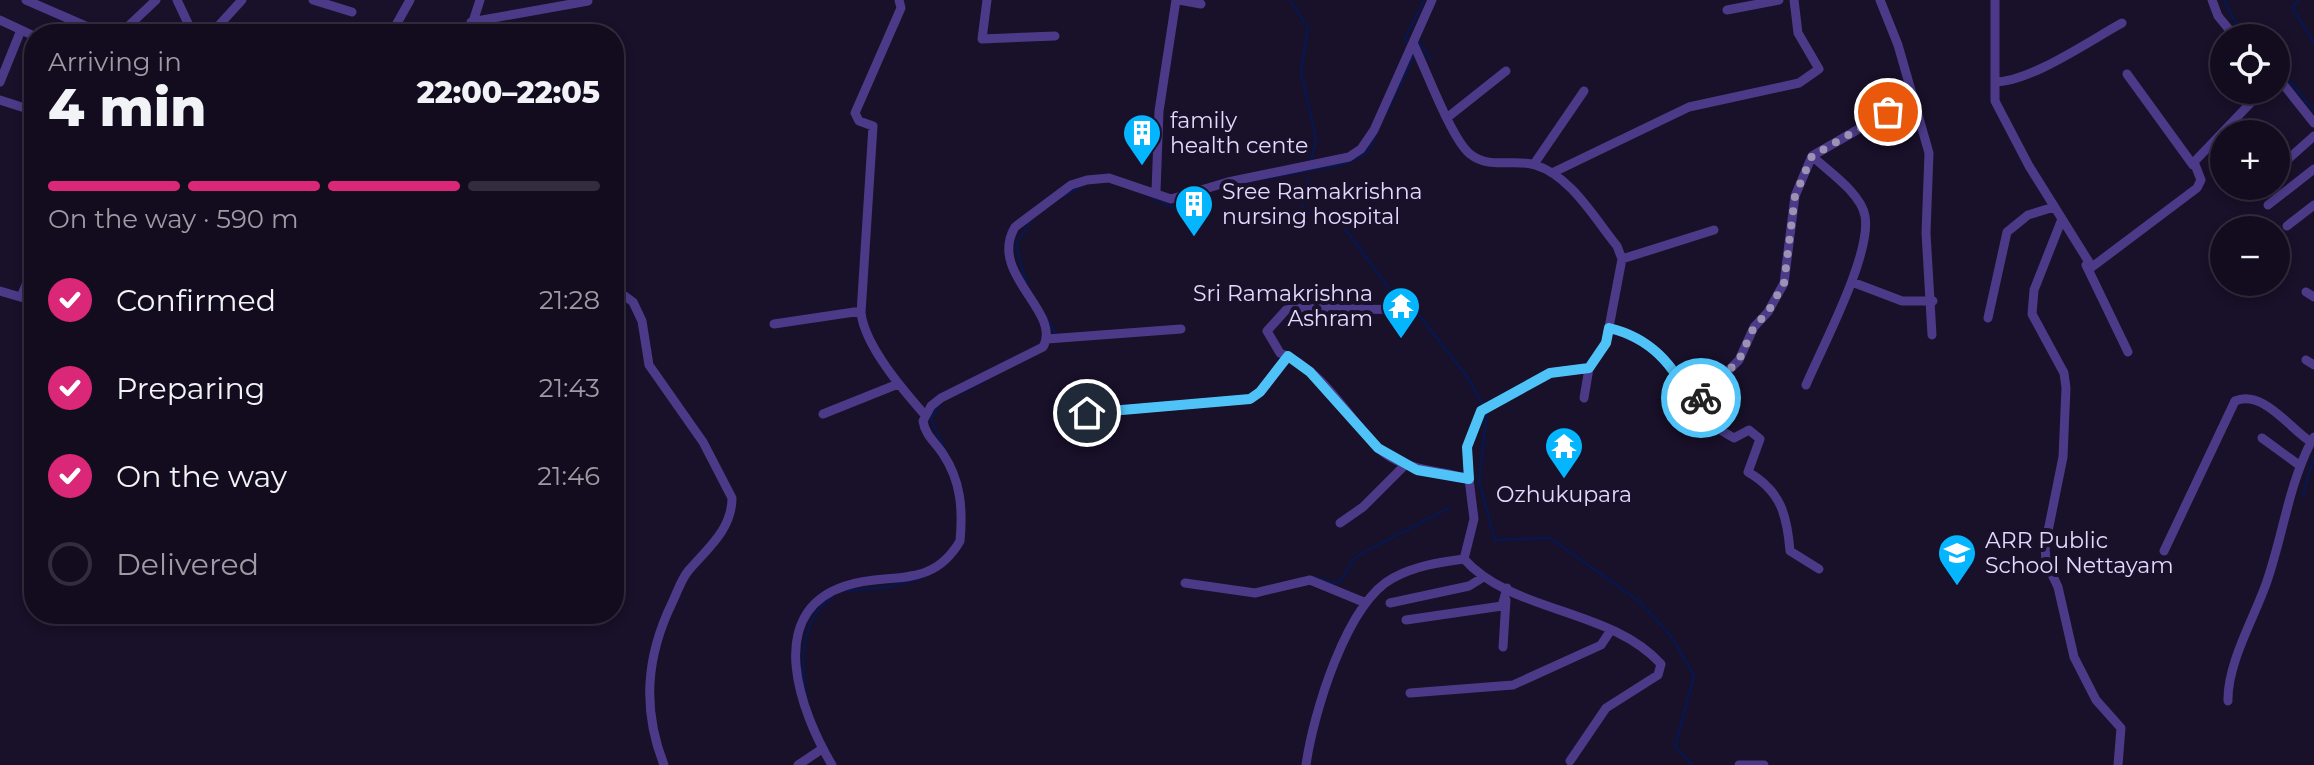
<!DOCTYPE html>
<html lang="en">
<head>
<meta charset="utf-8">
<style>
	body { margin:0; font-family:Montserrat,sans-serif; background:#201a2c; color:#f1f3f6; height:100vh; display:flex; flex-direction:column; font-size:30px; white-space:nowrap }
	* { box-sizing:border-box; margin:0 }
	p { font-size:26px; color:#9d9ba4 }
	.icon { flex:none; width:44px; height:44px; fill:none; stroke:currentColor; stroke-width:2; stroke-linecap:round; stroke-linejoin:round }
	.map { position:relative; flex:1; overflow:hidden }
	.details { position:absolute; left:24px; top:24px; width:600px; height:600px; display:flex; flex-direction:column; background:#130c1f; border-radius:32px; box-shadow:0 4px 12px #0003,0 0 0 2px #322c3d }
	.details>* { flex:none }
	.fabs { position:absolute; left:2210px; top:24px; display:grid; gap:16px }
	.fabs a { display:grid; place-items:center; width:80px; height:80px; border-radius:50%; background:#130c1f; box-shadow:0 4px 12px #0003,0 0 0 2px #322c3d; font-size:40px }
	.pin { position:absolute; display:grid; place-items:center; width:68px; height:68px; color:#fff; margin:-34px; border:4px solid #fff; border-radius:50%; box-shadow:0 2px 8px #0007 }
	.courier { position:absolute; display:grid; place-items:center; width:80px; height:80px; margin:-40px; border:6px solid #4fc3f7; border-radius:50%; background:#fff; color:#222; box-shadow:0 2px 10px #0007 }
	.headline em { font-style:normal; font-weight:800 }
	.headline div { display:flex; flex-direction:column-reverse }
	.headline { display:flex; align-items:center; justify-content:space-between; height:136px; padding:0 24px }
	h1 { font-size:52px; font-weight:800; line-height:60px }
	.bar { display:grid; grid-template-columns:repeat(4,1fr); gap:12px 8px; align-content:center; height:96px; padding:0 24px }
	.bar i { height:10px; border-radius:6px; background:#322c3d }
	.bar .active { background:#db2777 }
	.bar p { grid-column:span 4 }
	ol { padding:0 24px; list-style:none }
	li { display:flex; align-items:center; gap:24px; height:88px }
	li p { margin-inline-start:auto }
	li .icon { padding:8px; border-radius:50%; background:#db2777; color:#fff; stroke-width:4 }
	li:last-child { color:#9d9ba4 }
	li i { width:44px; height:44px; border:4px solid #322c3d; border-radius:50% }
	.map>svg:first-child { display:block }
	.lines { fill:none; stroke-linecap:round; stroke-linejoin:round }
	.stream { stroke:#0a1548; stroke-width:3 }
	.minor { stroke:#4c3a88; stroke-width:9 }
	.done { stroke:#9d92b4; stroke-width:8; stroke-dasharray:0 14.4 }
	.route { stroke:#4fc3f7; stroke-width:10 }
	.labels { text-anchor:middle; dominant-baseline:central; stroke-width:8; stroke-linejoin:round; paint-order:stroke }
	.poi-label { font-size:22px; fill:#e4d8ff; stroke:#191029; text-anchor:start }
</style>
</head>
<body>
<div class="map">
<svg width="2314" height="765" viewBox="0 0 2314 765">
	<rect width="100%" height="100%" fill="#191029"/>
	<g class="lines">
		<!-- stream -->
		<path class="stream" d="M1290 0 1308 28 1301 71 1316 139 1311 161
			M2224 0 2235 22 2250 38
			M2299 0 2292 7 2314 43
			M1418 40 1431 60
			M1407 42 1405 38 1424 0
			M2276 65 2314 110
			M1387 111 1415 53
			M1308 178 1302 210 1341 223 1390 290 1410 306
			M1262 179 1344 164 1367 153 1377 132
			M1143 193 1174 208 1204 194
			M1062 197 1080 187
			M1026 283 1016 244 1031 220
			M1416 311 1468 378 1483 405
			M1046 317 1056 334
			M962 392 984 381
			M939 405 931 419 946 452
			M1487 412 1479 481 1495 540 1550 538 1639 601 1671 636 1694 676 1675 747 1693 765
			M2303 495 2314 457
			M1317 578 1333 583 1341 581 1355 557 1449 508
			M847 591 888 587 921 578
			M806 696C800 662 801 618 833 597"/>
		<!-- minor -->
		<path class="minor" d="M26 0 104 34
			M177 0 193 34
			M313 0 352 12
			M899 0 901 8 855 113 859 121 873 126 861 313C865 346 903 390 925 415
			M987 0 982 39 1055 36
			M1179 0 1201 4
			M1880 0 1898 45 1929 153 1926 233 1932 335
			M1995 0V82C2030 82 2089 41 2122 23
			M2212 0 2218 16 2236 38
			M1727 10 1779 0
			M0 20 34 36
			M471 22 588 1
			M120 34 156 0
			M211 34 242 0
			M391 34 410 0
			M469 34 480 0
			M1414 45C1426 70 1452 140 1470 154 1490 170 1514 158 1535 165 1570 175 1595 219 1617 246L1622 259 1606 343 1589 368 1550 373 1481 411 1467 447 1469 479C1438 469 1403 472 1377 447 1347 416 1322 369 1280 353L1267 331 1286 310 1299 308 1415 310
			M2127 74 2193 165
			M2276 75 2314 123
			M0 82 21 30
			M1995 82V101L2029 166 2092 267 2197 188 2201 180 2194 162 2263 90
			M0 100 34 111
			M1448 117 1506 71
			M1534 164 1584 91
			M2276 170 2314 136
			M1554 172 1689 107 1799 83 1819 69 1798 33 1794 0
			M1156 191 1159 111 1176 0
			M2268 205 2314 169
			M2062 219 2034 290 2032 314 2064 373 2066 388 2063 457 2045 546 2046 562 2058 587 2074 657 2096 700 2121 728 2118 765
			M2287 226 2314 205
			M1622 259 1714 230
			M2086 265 2128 352
			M1852 282 1902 301H1933
			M614 288 633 302 642 321 649 365 703 442 732 498C732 529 708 548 689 570 681 579 677 593 672 603 646 657 642 709 664 765
			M0 291 34 301
			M2306 292 2314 297
			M21 297 34 265
			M1988 318 2007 232 2028 215 2054 207
			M774 324 861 311
			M1609 328C1643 336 1666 355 1682 385 1686 392 1688 402 1693 408 1703 421 1721 430 1734 438L1749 430 1760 439 1748 472C1781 491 1787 515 1790 551L1819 569
			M1047 339 1181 329
			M2306 360 2314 365
			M1806 385C1822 347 1872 254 1865 216 1861 193 1828 171 1812 156
			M1584 398 1589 368
			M1692 407 1739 360 1754 327 1768 312 1784 283 1795 196 1812 156 1914 97
			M1087 413 1250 399 1260 392 1288 356
			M823 414 898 384
			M2262 438 2299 465
			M1469 479 1474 519 1464 559C1512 613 1610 608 1661 664L1658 675 1606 708 1570 761
			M1340 523 1363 507 1406 464
			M2164 551 2235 401C2263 389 2290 429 2311 442L2314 437
			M1185 583 1255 593 1310 580 1366 603
			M1390 603 1469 586 1482 578
			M1406 620 1502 606 1507 588
			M1503 647 1506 600
			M1410 693 1513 685 1601 645 1611 630
			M2228 701C2227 664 2254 618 2266 584 2283 536 2288 487 2311 442
			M798 765 822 749
			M832 765C801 713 763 613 845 586 889 571 931 591 960 541 963 509 961 481 943 454 936 443 925 435 923 421L931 406 941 398 1043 347C1063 312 987 274 1015 227L1071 185 1087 180 1109 178 1171 199 1228 182 1349 157 1361 149 1374 130 1432 0
			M1306 765C1313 715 1346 603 1393 578 1415 566 1440 562 1464 559
			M1739 765H1764"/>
	</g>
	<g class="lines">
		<!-- done -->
		<path class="done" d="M1701 398 1739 360 1754 327 1768 312 1784 283 1795 196 1812 156 1888 112"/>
		<!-- route -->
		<path class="route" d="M1087 413 1250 399 1260 392 1288 356 1310 372 1378 448 1417 470 1469 479 1467 447 1481 411 1550 373 1589 368 1606 343 1609 328C1652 338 1677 367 1692 407L1701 398"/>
	</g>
	<!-- icons -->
	<defs>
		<g id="building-pin" transform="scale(2)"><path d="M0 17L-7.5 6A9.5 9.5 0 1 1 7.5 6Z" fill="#04b6ff" stroke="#191029"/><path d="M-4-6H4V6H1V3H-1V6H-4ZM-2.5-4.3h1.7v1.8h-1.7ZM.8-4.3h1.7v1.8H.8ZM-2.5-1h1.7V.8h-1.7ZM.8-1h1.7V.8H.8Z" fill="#fff"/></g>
		<g id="temple-pin" transform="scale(2)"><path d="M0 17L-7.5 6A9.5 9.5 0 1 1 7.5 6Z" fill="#04b6ff" stroke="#191029"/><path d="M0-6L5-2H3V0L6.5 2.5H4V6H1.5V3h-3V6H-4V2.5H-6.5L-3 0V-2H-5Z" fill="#fff"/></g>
		<g id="school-pin" transform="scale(2)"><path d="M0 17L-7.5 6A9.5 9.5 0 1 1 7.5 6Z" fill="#04b6ff" stroke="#191029"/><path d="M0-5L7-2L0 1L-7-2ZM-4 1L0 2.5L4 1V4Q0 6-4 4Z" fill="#fff"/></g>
	</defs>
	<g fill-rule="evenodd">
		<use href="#building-pin" x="1142" y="133"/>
		<use href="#building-pin" x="1194" y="204"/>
		<use href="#temple-pin" x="1401" y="306"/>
		<use href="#temple-pin" x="1564" y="446"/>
		<use href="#school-pin" x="1957" y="553"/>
	</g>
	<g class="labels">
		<!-- poi labels -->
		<g class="poi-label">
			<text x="1170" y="120">family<tspan x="1170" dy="25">health cente</tspan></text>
			<text x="1222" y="191">Sree Ramakrishna<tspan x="1222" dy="25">nursing hospital</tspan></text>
			<text x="1373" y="293" text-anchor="end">Sri Ramakrishna<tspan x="1373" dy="25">Ashram</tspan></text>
			<text x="1564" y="494" text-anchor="middle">Ozhukupara</text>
			<text x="1985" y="540">ARR Public<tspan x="1985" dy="25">School Nettayam</tspan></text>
		</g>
	</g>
</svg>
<div class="fabs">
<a><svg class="icon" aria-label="locate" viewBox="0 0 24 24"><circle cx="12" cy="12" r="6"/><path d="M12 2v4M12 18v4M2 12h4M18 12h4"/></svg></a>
<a>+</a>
<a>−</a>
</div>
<div class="pin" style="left:1888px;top:112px;background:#ea580c"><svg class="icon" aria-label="bag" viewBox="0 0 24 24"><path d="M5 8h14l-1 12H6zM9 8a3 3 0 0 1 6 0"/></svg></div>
<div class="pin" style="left:1087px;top:413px;background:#1f2937"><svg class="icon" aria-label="home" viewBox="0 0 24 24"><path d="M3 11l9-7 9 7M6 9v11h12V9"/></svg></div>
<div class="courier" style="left:1701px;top:398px"><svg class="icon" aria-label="bike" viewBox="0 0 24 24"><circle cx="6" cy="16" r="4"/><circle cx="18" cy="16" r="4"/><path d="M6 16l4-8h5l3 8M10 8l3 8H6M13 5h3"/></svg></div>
<section class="details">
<div class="headline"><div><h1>4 min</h1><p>Arriving in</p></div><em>22:00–22:05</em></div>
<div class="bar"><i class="active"></i><i class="active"></i><i class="active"></i><i></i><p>On the way · 590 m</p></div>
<ol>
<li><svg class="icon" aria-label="check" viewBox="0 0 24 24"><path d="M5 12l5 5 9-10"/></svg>Confirmed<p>21:28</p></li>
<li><svg class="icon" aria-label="check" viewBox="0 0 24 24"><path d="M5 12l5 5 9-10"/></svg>Preparing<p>21:43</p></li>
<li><svg class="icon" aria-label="check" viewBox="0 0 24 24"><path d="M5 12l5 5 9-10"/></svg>On the way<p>21:46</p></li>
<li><i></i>Delivered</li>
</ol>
</section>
</div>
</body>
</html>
